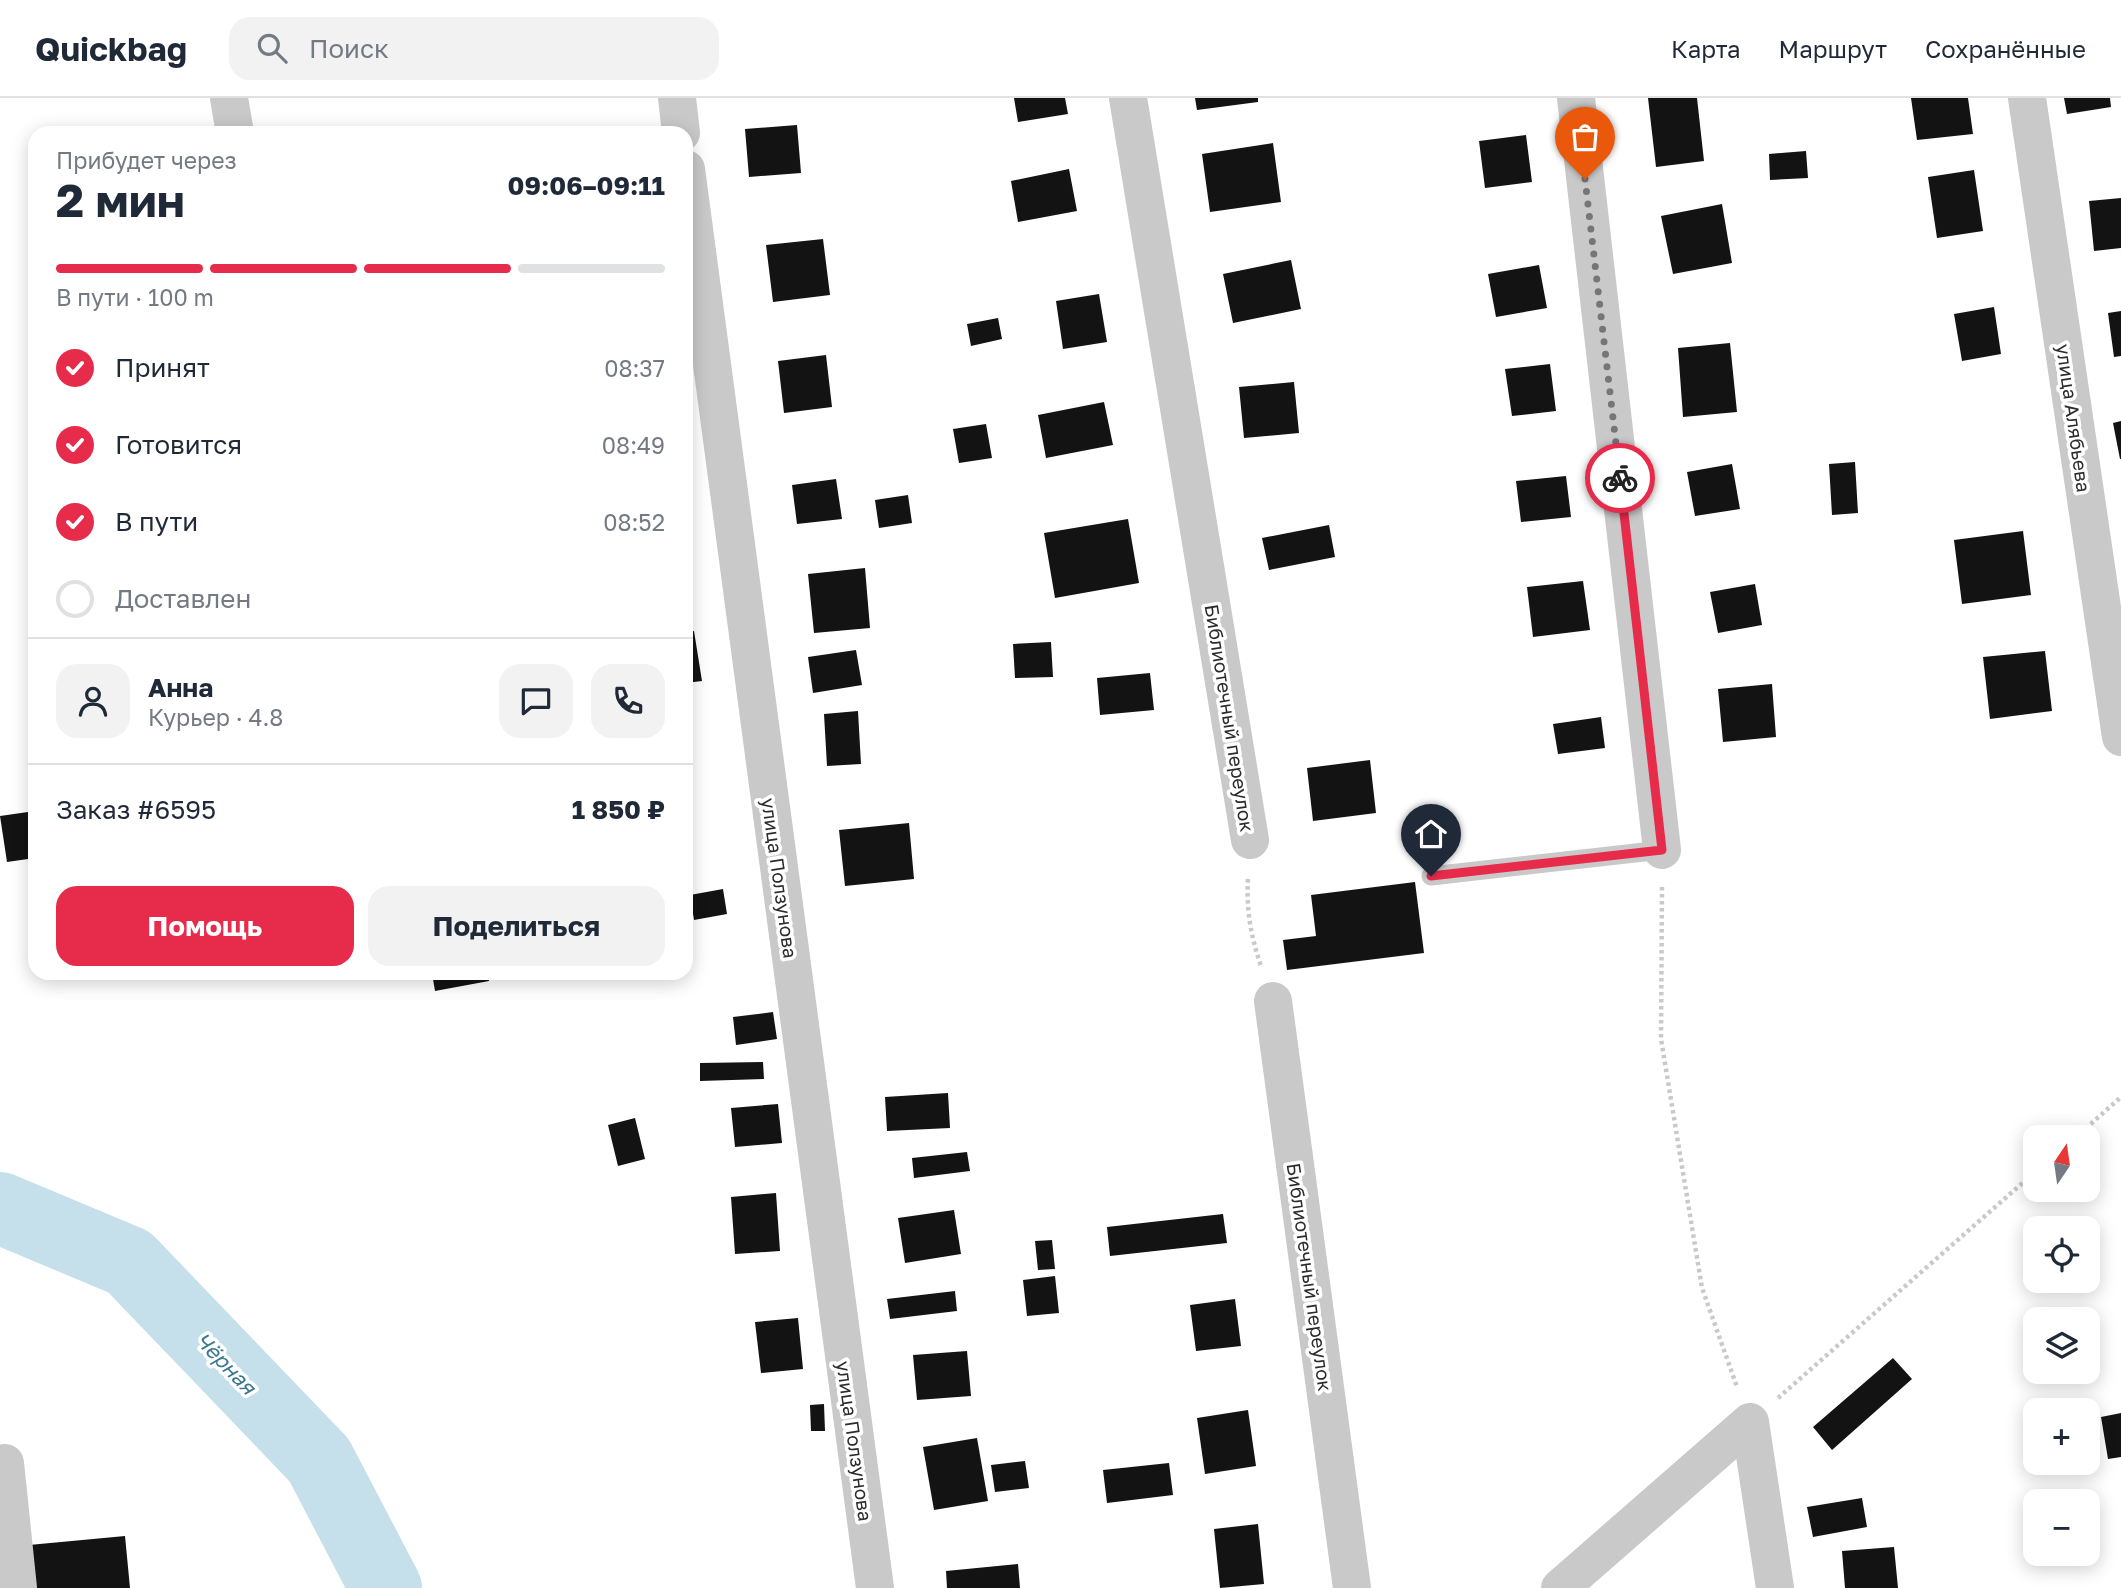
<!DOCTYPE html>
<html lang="ru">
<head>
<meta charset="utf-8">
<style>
	body { margin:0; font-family:"Golos Text",sans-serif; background:#f2f2f3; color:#1f2937; height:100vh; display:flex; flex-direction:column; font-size:26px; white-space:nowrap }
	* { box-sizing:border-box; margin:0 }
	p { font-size:23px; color:#747a83 }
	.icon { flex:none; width:38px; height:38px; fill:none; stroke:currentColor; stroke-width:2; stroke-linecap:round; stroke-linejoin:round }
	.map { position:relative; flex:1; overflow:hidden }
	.sheet { position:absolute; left:28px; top:28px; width:665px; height:854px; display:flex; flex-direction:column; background:#fff; border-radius:21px; box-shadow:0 4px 18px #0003 }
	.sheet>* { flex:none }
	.needle { width:46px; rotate:13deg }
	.buttons { position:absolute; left:2023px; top:1027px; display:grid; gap:14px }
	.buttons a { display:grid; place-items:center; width:77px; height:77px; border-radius:14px; background:#fff; box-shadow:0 4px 18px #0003; font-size:35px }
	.pin { position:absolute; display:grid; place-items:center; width:60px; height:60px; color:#fff; margin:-72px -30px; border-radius:50% 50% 50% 0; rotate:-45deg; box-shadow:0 0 7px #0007 }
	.pin .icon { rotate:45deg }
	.courier { position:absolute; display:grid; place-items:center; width:70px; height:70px; margin:-35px; border:5px solid #e72b4b; border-radius:50%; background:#fff; color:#222; box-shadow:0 2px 9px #0007 }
	.head em { font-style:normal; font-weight:700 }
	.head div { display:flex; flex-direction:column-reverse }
	.head { display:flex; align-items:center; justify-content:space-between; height:119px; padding:0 28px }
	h1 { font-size:46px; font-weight:700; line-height:52px }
	.bar { display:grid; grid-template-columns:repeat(4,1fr); gap:10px 7px; align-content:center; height:84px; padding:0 28px }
	.bar i { height:9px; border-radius:5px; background:#e0e1e3 }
	.bar .active { background:#e72b4b }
	.bar p { grid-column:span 4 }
	.line { display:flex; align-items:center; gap:18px; padding:0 28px; border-top:2px solid #e0e1e3 }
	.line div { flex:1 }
	.round { display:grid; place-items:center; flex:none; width:74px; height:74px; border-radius:21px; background:#f2f2f3 }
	ol { padding:0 28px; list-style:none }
	li { display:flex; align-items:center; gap:21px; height:77px }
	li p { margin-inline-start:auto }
	li .icon { padding:7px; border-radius:50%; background:#e72b4b; color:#fff; stroke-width:4 }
	li:last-child { color:#747a83 }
	li i { width:38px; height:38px; border:4px solid #e0e1e3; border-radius:50% }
	.button { display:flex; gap:14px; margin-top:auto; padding:14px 28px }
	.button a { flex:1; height:80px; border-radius:21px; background:#e72b4b; color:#fff; font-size:28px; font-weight:700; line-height:80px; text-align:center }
	.button a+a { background:#f2f2f3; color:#1f2937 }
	header { display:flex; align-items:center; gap:42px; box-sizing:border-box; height:98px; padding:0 35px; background:#fff; border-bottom:2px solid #e0e1e3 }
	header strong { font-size:33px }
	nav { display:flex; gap:38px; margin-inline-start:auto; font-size:24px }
	.search { width:490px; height:63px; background:#f2f2f3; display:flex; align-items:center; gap:18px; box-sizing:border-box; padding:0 24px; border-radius:21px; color:#747a83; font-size:26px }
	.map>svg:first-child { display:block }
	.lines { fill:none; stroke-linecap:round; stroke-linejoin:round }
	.river { stroke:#c5e0eb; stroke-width:72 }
	.building { fill:#131313 }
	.path { stroke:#c9c9c9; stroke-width:4.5; stroke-dasharray:3.5 3.5; stroke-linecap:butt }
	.service { stroke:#c9c9c9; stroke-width:19 }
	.minor { stroke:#c9c9c9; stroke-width:38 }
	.done { stroke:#767676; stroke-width:7; stroke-dasharray:0 12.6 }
	.route { stroke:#e72b4b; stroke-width:9 }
	.labels { text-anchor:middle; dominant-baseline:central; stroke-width:7; stroke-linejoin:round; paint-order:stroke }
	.street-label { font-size:19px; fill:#2c2c2c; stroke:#fff }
	.water-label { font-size:21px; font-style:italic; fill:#3a768e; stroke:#fff }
</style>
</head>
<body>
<header>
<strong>Quickbag</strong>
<div class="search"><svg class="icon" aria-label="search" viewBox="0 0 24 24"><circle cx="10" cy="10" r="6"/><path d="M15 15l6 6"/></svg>Поиск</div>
<nav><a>Карта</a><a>Маршрут</a><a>Сохранённые</a></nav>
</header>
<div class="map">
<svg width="2121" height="1490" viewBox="0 0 2121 1490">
	<rect width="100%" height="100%" fill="#fff"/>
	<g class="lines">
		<!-- river -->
		<path class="river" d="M0 1110 129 1164 319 1362 386 1490"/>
	</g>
	<!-- building -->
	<path class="building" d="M1014 0H1065L1068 16 1018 24Z
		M1195 0H1258V4L1197 12Z
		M1648 0H1697L1704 63 1656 69Z
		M1911 0H1968L1973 36 1917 42Z
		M2064 0H2110L2111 9 2067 16Z
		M797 27 801 75 749 79 745 31Z
		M554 29 556 35H537V34Z
		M1526 37 1532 84 1485 90 1479 43Z
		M1273 45 1281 104 1210 114 1202 56Z
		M1806 53 1808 80 1770 82 1769 56Z
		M1069 71 1077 113 1018 124 1011 83Z
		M1974 72 1983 133 1937 140 1928 79Z
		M2121 100V150L2094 153 2089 103Z
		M1722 106 1732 165 1673 176 1661 118Z
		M823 141 830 197 773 204 766 147Z
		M1291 162 1301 211 1233 225 1223 176Z
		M1539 167 1547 210 1496 219 1488 176Z
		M1099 196 1107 244 1063 251 1056 203Z
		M1994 209 2001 256 1962 263 1954 216Z
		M2121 213V258L2114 259 2108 215Z
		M998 220 1002 241 971 248 967 226Z
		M1730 245 1737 314 1683 319 1678 250Z
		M826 257 832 309 784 315 778 263Z
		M1550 266 1556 313 1512 318 1505 271Z
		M1294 284 1299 335 1244 340 1239 289Z
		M1104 304 1113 347 1046 360 1038 317Z
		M2121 323V361H2120L2113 325Z
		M986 326 992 360 959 365 953 331Z
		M1855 364 1858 415 1832 417 1829 366Z
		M1732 366 1740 411 1695 418 1687 374Z
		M1566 378 1571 419 1521 424 1516 383Z
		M836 381 842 421 797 426 792 387Z
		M908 397 912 425 879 430 875 402Z
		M1128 421 1139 485 1055 500 1044 435Z
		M1329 427 1335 459 1269 472 1262 440Z
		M2023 433 2031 497 1962 506 1954 442Z
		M865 470 870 530 814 535 808 476Z
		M1583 483 1590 532 1533 539 1527 489Z
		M1755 486 1762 527 1718 535 1710 494Z
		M694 533 702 583 686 585V535Z
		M1051 544 1053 579 1015 580 1013 546Z
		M856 552 862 587 813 595 808 559Z
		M2045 553 2052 613 1990 621 1983 559Z
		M1150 575 1154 612 1100 617 1097 580Z
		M1772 586 1776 639 1723 644 1718 591Z
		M858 613 861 666 827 668 824 616Z
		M1601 619 1605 650 1558 656 1553 626Z
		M1370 662 1376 715 1313 723 1307 670Z
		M35 713V760L7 764 0 718Z
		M909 725 914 781 845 788 839 732Z
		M1415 784 1424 855 1287 872 1283 842 1316 838 1311 797Z
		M723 791 727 816 694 822 690 797Z
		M432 875H487L489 883 435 893Z
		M773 914 777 941 736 947 733 919Z
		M763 964 764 981 700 983V965Z
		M948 995 950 1030 887 1033 885 999Z
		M778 1006 782 1045 735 1049 731 1010Z
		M635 1020 645 1061 618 1068 608 1027Z
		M967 1054 970 1073 914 1080 912 1060Z
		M776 1095 780 1153 735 1156 731 1099Z
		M954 1112 961 1156 905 1165 898 1120Z
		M1223 1116 1227 1145 1110 1158 1107 1129Z
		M1052 1142 1055 1171 1038 1172 1035 1143Z
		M1055 1178 1059 1215 1027 1218 1023 1182Z
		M955 1193 957 1213 890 1221 887 1201Z
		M1235 1201 1241 1248 1196 1253 1190 1207Z
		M798 1220 803 1271 761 1275 755 1224Z
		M967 1253 971 1298 917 1302 913 1257Z
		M1893 1260 1912 1281 1832 1352 1813 1329Z
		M824 1306 825 1333H811L810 1307Z
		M1248 1312 1256 1368 1205 1376 1197 1320Z
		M2121 1315V1359L2108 1361 2101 1319Z
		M977 1340 988 1403 934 1412 923 1349Z
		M1025 1363 1029 1390 995 1394 991 1367Z
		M1169 1365 1173 1397 1107 1405 1103 1372Z
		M1862 1400 1867 1429 1813 1439 1807 1409Z
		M1258 1426 1264 1486 1220 1490 1214 1431Z
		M125 1438 130 1490H33L29 1447Z
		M1894 1449 1898 1490H1845L1842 1453Z
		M1018 1466 1020 1490H947L946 1473Z"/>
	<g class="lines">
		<!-- path -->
		<path class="path" d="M1248 781C1246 812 1251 839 1261 868
			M1662 789 1661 941 1702 1190 1737 1289
			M2075 1040 2121 999
			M1778 1300 2035 1074"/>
		<!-- service -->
		<path class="service" d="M1431 778 1662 752"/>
		<!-- minor -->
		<path class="minor" d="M229 0 235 35
			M677 0 681 35
			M1128 0 1250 742
			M1576 0 1662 752
			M2027 0 2121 639
			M686 71 875 1490
			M1273 903 1352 1490
			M1750 1324 1775 1490
			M5 1365 18 1490
			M1560 1490 1750 1324"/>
	</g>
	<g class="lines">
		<!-- done -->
		<path class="done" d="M1585 81 1620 380"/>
		<!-- route -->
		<path class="route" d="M1431 778 1662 752 1620 380"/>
	</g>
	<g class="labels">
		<!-- street labels -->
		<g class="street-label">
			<text transform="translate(2074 320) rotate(82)">улица Алябьева</text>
			<text transform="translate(1230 620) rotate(81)">Библиотечный переулок</text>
			<text transform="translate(780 780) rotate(82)">улица Ползунова</text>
			<text transform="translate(1310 1179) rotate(82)">Библиотечный переулок</text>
			<text transform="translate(855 1343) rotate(82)">улица Ползунова</text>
		</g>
		<!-- water labels -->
		<g class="water-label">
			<text transform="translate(226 1265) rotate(46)">Чёрная</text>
		</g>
	</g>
</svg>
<div class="buttons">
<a><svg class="needle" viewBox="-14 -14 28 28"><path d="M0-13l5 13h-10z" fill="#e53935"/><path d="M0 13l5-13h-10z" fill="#747a83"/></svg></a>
<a><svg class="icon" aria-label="locate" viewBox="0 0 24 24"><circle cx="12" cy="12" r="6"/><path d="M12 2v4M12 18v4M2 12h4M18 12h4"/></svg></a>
<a><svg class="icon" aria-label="layers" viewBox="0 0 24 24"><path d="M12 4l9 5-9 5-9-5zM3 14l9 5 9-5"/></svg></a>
<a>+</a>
<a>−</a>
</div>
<div class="pin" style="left:1585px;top:81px;background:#ea580c"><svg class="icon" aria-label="bag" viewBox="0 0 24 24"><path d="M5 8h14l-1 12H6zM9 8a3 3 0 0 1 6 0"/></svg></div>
<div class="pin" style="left:1431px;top:778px;background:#1f2937"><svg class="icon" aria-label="home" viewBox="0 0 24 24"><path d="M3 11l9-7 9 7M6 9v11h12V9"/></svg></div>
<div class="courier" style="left:1620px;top:380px"><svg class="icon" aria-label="bike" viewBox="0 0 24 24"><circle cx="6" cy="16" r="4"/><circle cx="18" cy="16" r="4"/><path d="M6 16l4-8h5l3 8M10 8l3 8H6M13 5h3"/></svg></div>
<section class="sheet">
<div class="head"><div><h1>2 мин</h1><p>Прибудет через</p></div><em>09:06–09:11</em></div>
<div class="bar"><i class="active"></i><i class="active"></i><i class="active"></i><i></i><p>В пути · 100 m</p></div>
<ol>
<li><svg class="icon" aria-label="check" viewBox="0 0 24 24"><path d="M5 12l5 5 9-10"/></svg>Принят<p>08:37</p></li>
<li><svg class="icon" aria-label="check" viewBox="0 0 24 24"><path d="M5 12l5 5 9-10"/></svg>Готовится<p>08:49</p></li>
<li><svg class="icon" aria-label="check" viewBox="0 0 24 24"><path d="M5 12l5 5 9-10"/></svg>В пути<p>08:52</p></li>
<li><i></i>Доставлен</li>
</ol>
<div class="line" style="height:126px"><a class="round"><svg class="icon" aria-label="person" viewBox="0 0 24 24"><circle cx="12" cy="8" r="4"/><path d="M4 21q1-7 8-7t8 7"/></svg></a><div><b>Анна</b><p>Курьер · 4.8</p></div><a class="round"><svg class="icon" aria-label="chat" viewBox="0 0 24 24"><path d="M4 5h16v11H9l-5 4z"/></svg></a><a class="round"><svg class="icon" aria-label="phone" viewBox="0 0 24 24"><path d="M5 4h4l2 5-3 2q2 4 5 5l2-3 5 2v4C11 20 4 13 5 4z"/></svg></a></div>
<div class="line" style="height:91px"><div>Заказ #6595</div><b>1 850 ₽</b></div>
<div class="button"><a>Помощь</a><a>Поделиться</a></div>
</section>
</div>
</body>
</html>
